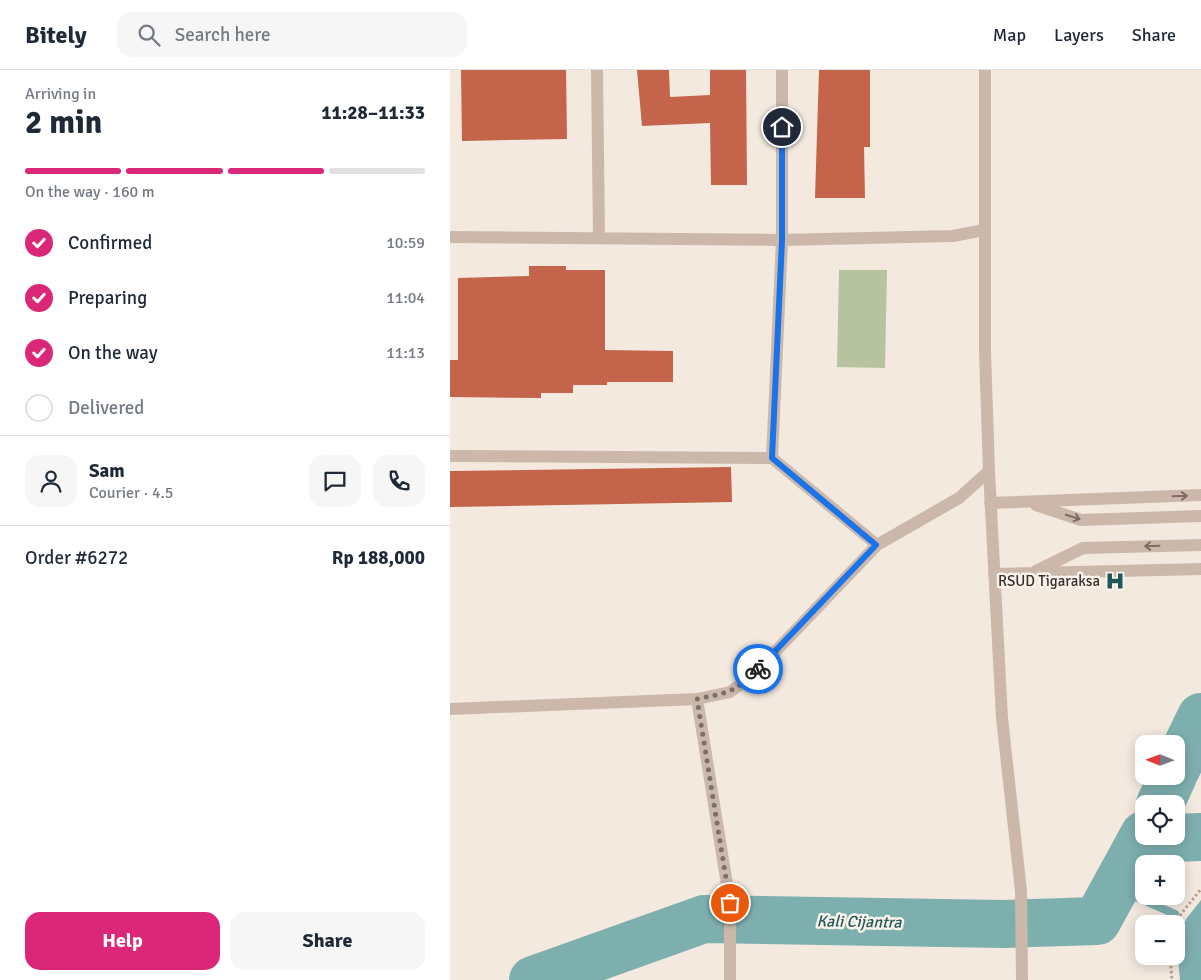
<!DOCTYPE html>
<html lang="en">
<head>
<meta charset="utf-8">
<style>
	body { margin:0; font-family:Signika,sans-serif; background:#f6f6f7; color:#1f2937; height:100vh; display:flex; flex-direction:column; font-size:19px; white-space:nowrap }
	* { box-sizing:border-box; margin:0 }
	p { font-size:16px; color:#747a83 }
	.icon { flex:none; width:28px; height:28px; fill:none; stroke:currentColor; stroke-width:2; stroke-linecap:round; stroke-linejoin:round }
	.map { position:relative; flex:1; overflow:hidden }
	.panel { display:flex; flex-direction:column; background:#fff; width:450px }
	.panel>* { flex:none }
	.needle { width:32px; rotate:271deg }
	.tools { position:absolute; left:685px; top:665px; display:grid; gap:10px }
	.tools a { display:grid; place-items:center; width:50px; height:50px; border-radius:10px; background:#fff; box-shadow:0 2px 12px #0003; font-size:25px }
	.pin { position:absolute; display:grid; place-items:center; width:42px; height:42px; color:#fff; margin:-21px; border:2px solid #fff; border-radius:50%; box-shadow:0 1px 5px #0007 }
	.courier { position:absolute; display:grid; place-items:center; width:50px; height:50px; margin:-25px; border:4px solid #1a73e8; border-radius:50%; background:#fff; color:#222; box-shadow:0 1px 6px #0007 }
	.head em { font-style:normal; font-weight:700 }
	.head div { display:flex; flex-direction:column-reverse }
	.head { display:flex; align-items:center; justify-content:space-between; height:85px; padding:0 25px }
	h1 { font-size:32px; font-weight:700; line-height:38px }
	.bar { display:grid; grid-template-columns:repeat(4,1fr); gap:8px 5px; align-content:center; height:60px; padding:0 25px }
	.bar i { height:6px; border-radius:4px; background:#e0e1e3 }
	.bar .selected { background:#db2777 }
	.bar p { grid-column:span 4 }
	.line { display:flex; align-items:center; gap:12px; padding:0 25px; border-top:1px solid #e0e1e3 }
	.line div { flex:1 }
	.round { display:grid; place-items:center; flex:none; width:52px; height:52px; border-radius:15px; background:#f6f6f7 }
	ol { padding:0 25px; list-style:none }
	li { display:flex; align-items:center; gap:15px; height:55px }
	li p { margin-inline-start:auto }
	li .icon { padding:5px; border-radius:50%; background:#db2777; color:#fff; stroke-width:4 }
	li:last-child { color:#747a83 }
	li i { width:28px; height:28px; border:2px solid #e0e1e3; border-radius:50% }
	.primary-button { display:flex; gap:10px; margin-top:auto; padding:10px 25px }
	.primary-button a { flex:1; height:58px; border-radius:15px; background:#db2777; color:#fff; font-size:20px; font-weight:700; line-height:58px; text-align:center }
	.primary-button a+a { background:#f6f6f7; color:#1f2937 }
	header { display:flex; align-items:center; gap:30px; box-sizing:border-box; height:70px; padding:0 25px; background:#fff; border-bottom:1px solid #e0e1e3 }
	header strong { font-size:24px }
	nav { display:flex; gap:28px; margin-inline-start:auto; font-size:18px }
	.search { width:350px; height:45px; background:#f6f6f7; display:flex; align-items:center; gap:12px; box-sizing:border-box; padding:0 18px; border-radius:15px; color:#747a83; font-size:19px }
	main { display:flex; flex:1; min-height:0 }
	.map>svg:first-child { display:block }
	.green { fill:#b7c29f }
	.water { fill:#7eafaf }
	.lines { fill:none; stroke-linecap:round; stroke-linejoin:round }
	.stream { stroke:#7eafaf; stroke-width:8 }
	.river { stroke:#7eafaf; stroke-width:48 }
	.building { fill:#c4644b }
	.path { stroke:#b7a295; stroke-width:3; stroke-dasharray:2.5 2.5; stroke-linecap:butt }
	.minor { stroke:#cbb8ab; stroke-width:12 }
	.oneway { stroke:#7b6c64 }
	.done { stroke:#7a6f69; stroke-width:5; stroke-dasharray:0 9 }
	.route { stroke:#1a73e8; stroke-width:6 }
	.labels { text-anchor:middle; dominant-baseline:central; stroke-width:5; stroke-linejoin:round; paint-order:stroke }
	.poi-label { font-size:15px; fill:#392e2a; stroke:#faf3eb; text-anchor:end }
	.water-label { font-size:16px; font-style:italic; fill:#20585a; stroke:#faf3eb }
</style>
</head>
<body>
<header>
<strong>Bitely</strong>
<div class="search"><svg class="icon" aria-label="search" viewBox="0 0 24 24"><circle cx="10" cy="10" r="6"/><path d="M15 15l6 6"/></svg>Search here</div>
<nav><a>Map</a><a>Layers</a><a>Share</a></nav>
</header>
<main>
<section class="panel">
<div class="head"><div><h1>2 min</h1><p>Arriving in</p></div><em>11:28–11:33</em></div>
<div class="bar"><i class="selected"></i><i class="selected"></i><i class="selected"></i><i></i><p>On the way · 160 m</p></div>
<ol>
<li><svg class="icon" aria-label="check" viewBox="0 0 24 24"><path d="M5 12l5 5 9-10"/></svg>Confirmed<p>10:59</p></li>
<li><svg class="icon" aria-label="check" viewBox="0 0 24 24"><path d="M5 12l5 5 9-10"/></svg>Preparing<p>11:04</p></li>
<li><svg class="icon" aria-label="check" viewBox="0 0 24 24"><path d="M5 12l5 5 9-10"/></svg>On the way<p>11:13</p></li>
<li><i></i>Delivered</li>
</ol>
<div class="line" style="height:90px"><a class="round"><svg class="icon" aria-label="person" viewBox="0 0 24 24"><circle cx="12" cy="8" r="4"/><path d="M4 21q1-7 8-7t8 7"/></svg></a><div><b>Sam</b><p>Courier · 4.5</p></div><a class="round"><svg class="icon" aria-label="chat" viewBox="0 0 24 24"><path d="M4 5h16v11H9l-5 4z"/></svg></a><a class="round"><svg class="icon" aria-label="phone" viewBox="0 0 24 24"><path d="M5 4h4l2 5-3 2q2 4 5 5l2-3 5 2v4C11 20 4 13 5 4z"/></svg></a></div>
<div class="line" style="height:65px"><div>Order #6272</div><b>Rp 188,000</b></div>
<div class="primary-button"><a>Help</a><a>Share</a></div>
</section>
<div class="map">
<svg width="751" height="910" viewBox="0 0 751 910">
	<rect width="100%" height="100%" fill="#f3e9df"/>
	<!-- green -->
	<path class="green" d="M389 200H437L435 298 387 297Z"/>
	<!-- water -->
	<path class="water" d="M751 830V910H730L727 877 736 849Z"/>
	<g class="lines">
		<!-- stream -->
		<path class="stream" d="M665 818 725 844"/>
		<!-- river -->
		<path class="river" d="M726 699 751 647
			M710 734 723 706
			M692 769 751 767
			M83 910 254 849 553 854 647 851 694 765"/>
	</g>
	<!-- building -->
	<path class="building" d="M11 0H116L117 69 12 71Z
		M187 0H219L220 27 260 25V0H296L297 115H261L260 53 192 56Z
		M369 0H420V77H414L415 128H365Z
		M79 196H116V200H155V280L223 281V312H157V315H123V323H91V328L0 327V290H8V208L79 206Z
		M281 397 282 432 0 437V401Z"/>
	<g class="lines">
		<!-- path -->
		<path class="path" d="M726 855 731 844 751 819
			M720 886 722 910"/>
		<!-- minor -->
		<path class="minor" d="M147 0 149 168
			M0 167 332 170 503 166 534 160
			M0 386 322 388 427 475
			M322 388 332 170V0
			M539 401 552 648 571 821 572 910
			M540 433 751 425
			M586 435 631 450 751 446
			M586 501 633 478 751 475
			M544 504 751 499
			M247 629 280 833V910
			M0 639 247 629 280 622 302 606 427 475 509 428 539 401 535 283V0"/>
	</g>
	<!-- one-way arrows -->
	<defs><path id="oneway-shaft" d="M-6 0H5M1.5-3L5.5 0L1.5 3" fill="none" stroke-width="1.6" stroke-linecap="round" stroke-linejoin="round" transform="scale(1.25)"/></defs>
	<g class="oneway">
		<use href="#oneway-shaft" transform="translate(730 426) rotate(-2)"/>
		<use href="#oneway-shaft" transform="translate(623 447) rotate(18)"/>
		<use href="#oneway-shaft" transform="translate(702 476) rotate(178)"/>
	</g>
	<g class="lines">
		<!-- done -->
		<path class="done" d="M280 833 247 629C276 623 287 622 308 599"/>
		<!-- route -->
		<path class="route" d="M308 599 426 475 322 388 332 170V57"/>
	</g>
	<!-- icons -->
	<defs>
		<g id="hospital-bare" transform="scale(1.5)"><path d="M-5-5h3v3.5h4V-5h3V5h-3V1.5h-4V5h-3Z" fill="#20585a" stroke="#faf3eb" stroke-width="2.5" paint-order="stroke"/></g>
	</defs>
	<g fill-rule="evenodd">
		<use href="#hospital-bare" x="665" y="511"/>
	</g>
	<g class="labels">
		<!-- poi labels -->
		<g class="poi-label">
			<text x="650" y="511">RSUD Tigaraksa</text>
		</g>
		<!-- water labels -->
		<g class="water-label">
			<text transform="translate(409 852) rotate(1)">Kali Cijantra</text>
		</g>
	</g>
</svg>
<div class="tools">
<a><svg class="needle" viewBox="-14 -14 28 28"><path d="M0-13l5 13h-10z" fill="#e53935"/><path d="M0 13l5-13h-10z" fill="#747a83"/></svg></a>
<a><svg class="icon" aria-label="locate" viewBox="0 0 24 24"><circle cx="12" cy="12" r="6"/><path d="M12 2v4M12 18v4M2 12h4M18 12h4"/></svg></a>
<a>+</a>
<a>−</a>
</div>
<div class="pin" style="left:280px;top:833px;background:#ea580c"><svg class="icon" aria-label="bag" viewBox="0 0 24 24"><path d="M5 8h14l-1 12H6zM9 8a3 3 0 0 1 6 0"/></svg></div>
<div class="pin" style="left:332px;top:57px;background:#1f2937"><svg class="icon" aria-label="home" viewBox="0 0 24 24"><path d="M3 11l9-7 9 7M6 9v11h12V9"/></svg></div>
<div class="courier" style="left:308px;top:599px"><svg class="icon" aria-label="bike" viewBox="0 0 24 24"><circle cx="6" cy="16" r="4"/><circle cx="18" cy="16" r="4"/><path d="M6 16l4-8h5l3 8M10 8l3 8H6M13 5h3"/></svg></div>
</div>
</main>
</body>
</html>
